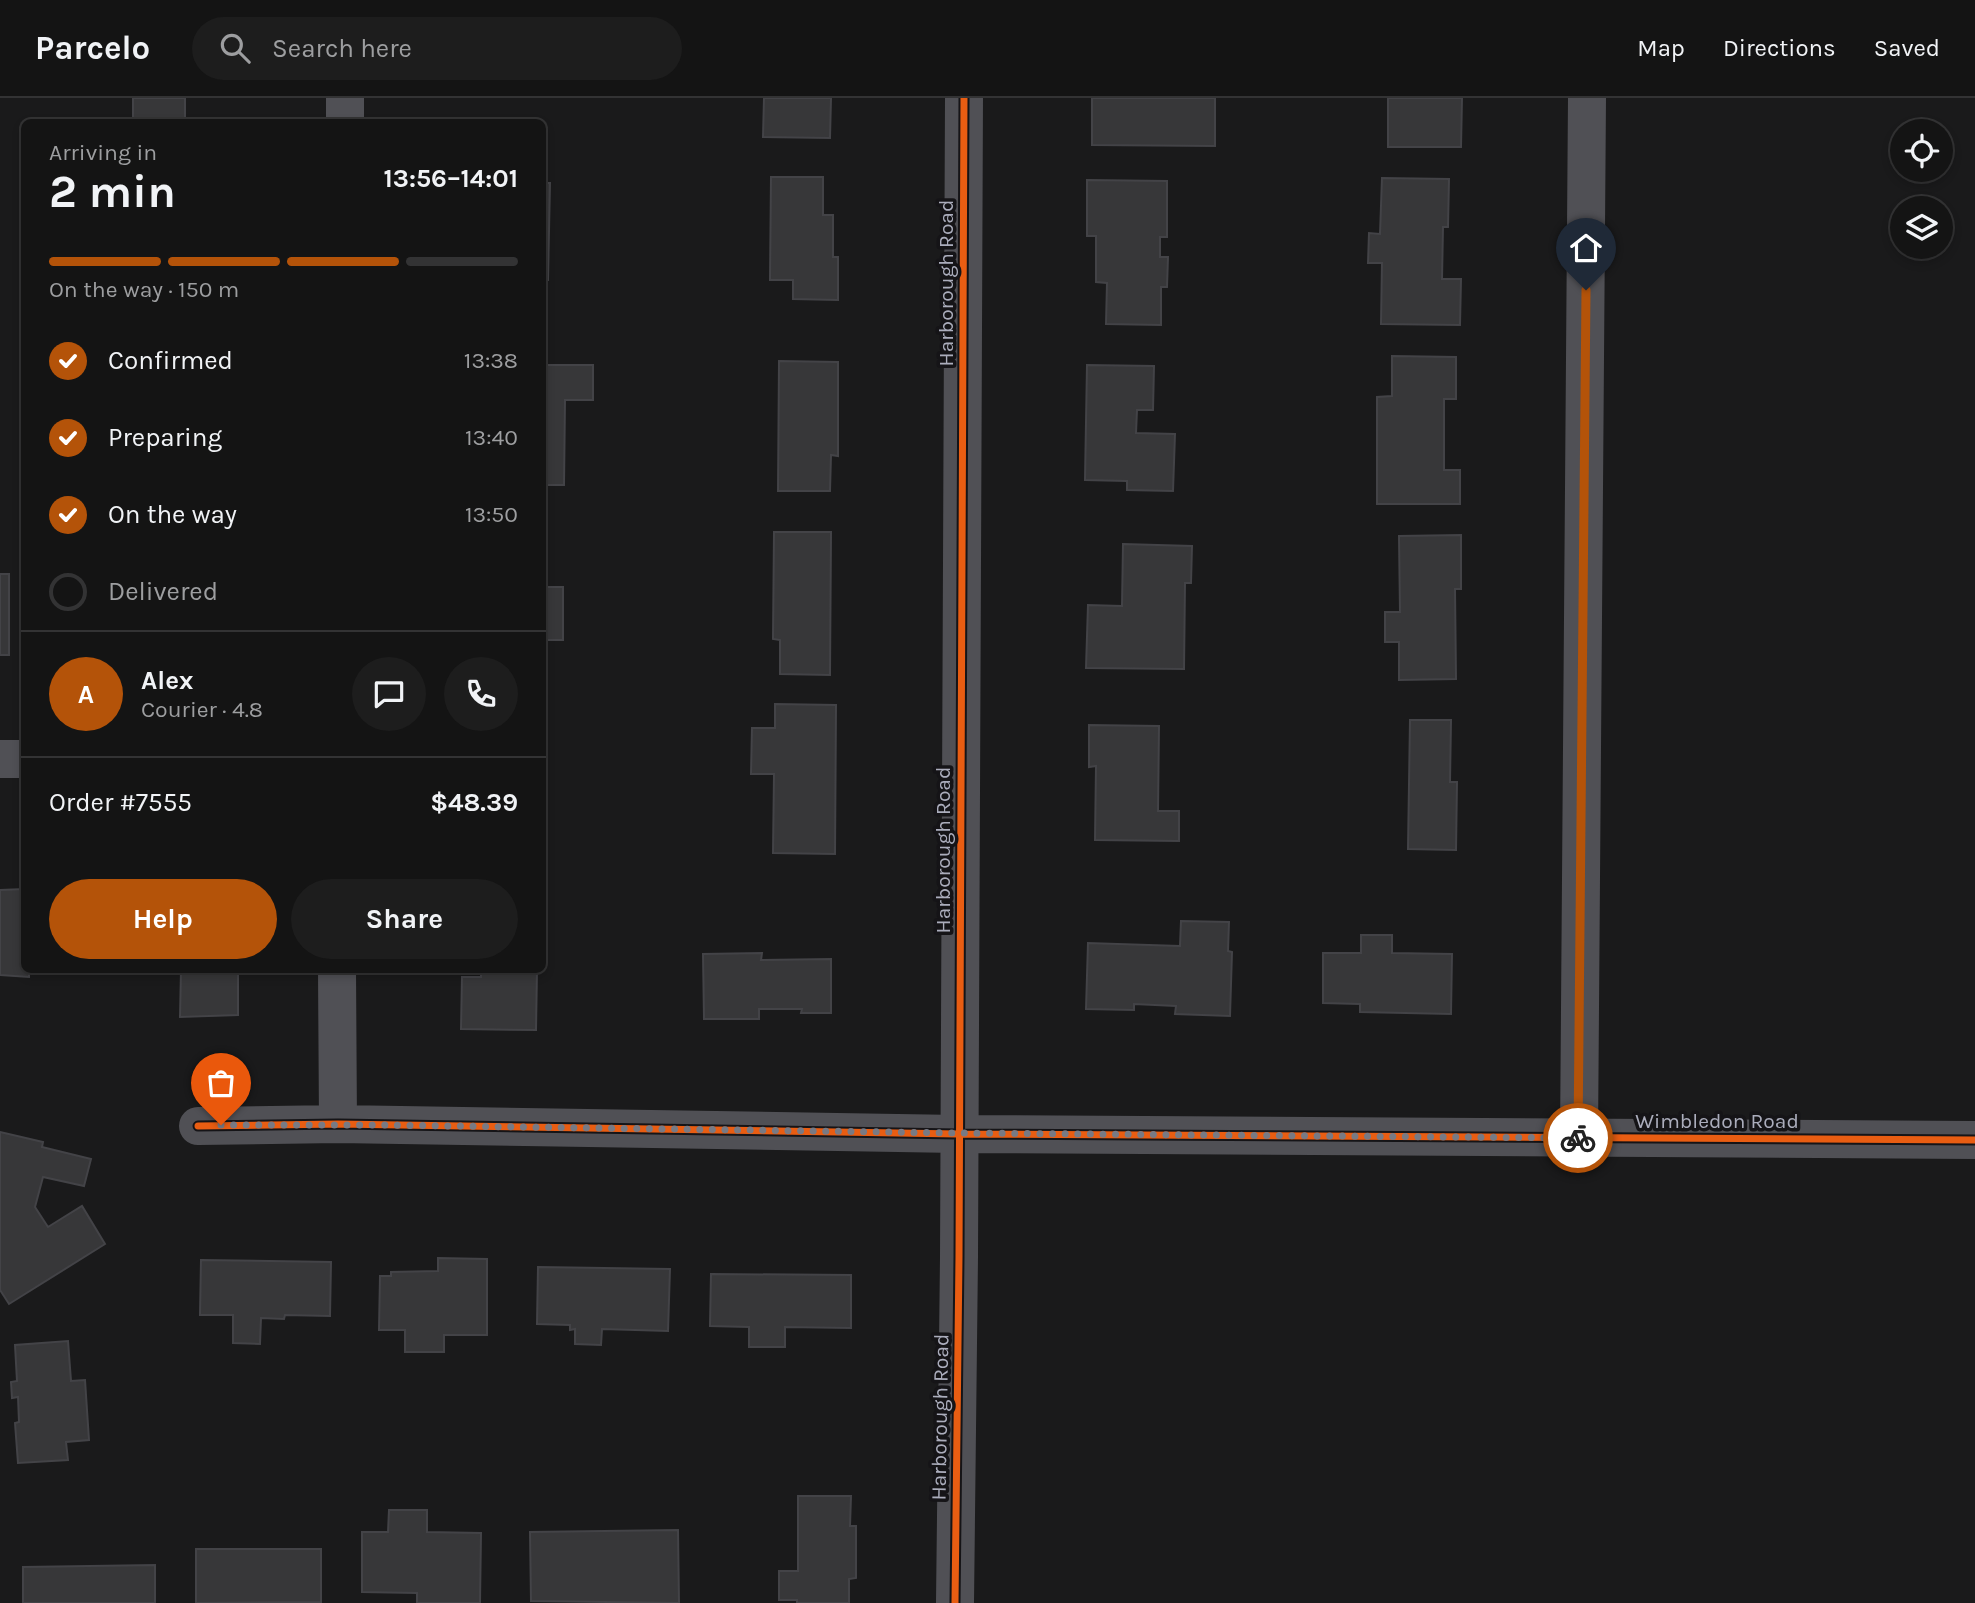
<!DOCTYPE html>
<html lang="en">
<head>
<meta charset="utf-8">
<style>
	body { margin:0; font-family:Karla,sans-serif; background:#1d1d1d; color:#f1f3f6; height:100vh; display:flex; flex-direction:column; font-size:26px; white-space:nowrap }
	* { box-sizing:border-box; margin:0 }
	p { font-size:23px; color:#9d9ea0 }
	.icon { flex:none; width:38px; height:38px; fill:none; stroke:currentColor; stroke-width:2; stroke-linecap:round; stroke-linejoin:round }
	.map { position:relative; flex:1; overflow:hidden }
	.panel { position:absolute; left:21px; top:21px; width:525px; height:854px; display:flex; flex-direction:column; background:#141414; border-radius:10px; box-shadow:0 4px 10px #0003,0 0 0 2px #333334 }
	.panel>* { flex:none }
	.tools { position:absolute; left:1890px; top:21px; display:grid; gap:14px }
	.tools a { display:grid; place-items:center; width:63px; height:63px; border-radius:50%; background:#141414; box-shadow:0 4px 10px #0003,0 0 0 2px #333334; font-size:35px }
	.pin { position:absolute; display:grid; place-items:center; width:60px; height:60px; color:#fff; margin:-72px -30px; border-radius:50% 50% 50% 0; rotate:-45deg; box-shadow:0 0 7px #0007 }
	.pin .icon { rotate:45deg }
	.courier { position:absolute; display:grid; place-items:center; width:70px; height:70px; margin:-35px; border:5px solid #b45309; border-radius:50%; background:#fff; color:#222; box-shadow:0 2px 9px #0007 }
	.overview em { font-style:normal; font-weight:700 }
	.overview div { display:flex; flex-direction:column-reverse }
	.overview { display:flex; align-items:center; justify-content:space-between; height:119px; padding:0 28px }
	h1 { font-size:46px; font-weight:700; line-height:52px }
	.bar { display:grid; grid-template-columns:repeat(4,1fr); gap:10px 7px; align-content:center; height:84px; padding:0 28px }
	.bar i { height:9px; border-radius:5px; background:#333334 }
	.bar .on { background:#b45309 }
	.bar p { grid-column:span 4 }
	.line { display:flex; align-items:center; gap:18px; padding:0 28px; border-top:2px solid #333334 }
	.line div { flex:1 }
	.round { display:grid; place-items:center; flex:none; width:74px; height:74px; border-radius:37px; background:#1d1d1d }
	ol { padding:0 28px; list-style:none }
	li { display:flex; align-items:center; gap:21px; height:77px }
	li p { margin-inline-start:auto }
	li .icon { padding:7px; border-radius:50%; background:#b45309; color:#fff; stroke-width:4 }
	li:last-child { color:#9d9ea0 }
	li i { width:38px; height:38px; border:4px solid #333334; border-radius:50% }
	.button { display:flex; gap:14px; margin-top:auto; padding:14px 28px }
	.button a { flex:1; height:80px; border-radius:42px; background:#b45309; color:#fff; font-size:28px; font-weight:700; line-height:80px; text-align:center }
	.button a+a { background:#1d1d1d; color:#f1f3f6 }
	header { display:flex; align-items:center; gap:42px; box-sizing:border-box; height:98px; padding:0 35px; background:#141414; border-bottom:2px solid #333334 }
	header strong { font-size:33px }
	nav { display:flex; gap:38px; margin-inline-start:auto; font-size:24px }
	.search { width:490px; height:63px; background:#1d1d1d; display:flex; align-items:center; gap:18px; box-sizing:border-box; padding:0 24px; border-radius:38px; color:#9d9ea0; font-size:26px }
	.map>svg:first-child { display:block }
	.building { fill:#373739; stroke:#434347; stroke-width:2 }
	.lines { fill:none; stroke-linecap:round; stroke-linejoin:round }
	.minor { stroke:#505055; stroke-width:38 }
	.cycleway-casing { stroke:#151417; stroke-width:11 }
	.cycleway { stroke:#e95d12; stroke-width:7 }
	.done { stroke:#787a84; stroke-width:7; stroke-dasharray:0 12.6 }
	.route { stroke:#b45309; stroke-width:9 }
	.labels { text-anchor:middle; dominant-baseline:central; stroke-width:7; stroke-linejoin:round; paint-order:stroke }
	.street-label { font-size:21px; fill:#abadbc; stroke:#151417 }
</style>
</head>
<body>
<header>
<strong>Parcelo</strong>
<div class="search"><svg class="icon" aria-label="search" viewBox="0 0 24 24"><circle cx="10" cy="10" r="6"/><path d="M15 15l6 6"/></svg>Search here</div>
<nav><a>Map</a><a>Directions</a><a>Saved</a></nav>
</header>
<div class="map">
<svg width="1975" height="1505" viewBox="0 0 1975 1505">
	<rect width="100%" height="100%" fill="#1a1a1b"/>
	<!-- building -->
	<path class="building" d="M133 0H185V21H133Z
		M764 0H831L830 40 763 39Z
		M1092 0H1215V48L1092 47Z
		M1388 0H1462L1461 49H1388Z
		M771 79H823V117H833V159H838V202L793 201V182H770Z
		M1382 80 1449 81 1448 129H1443L1442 181H1461L1460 227 1381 226 1382 165H1368L1369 135 1380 136Z
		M1087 82 1167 83V139H1160V159H1168L1167 189H1161V227L1106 226 1107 185 1096 184V138H1087Z
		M542 85H550L548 182H542Z
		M1392 258 1456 259V301H1444V372H1460V406H1377V299L1392 298Z
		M779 263 838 264V358L831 357 830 393H778Z
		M542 267H593V302H565L564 387H542Z
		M1087 267 1154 268 1153 312H1137L1136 335 1175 336 1173 393 1127 392V383L1085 382Z
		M774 434H831L830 577 780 576V542L773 541Z
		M1461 437V491H1455L1456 581 1399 582V544H1385V514H1400L1399 438Z
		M1123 446 1192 448 1191 485H1185L1184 571 1086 570 1088 507 1122 508Z
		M0 476H9V557H0Z
		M542 489H563V542H542Z
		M775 606 836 607 835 756 773 755 774 676H751L752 630H775Z
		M1410 622H1451L1450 684H1457L1456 752 1408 751Z
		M1089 627 1159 628 1158 713H1179V743L1095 742 1096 668 1089 669Z
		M24 791V872H29V879L0 877V792Z
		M1181 823 1229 824 1228 853 1232 854 1230 918 1175 916 1176 908 1134 906V912L1086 911 1088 845 1180 848Z
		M1361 837H1392V855L1452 856 1451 916 1360 914V906L1323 905V855H1361Z
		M762 855 761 862 831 861V915H801L802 911H759V921H704L703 856Z
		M181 872H238V917L180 919Z
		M481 872H537L536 932 461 931 462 879H481Z
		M0 1034 43 1044 42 1049 91 1061 84 1088 43 1079 35 1109 48 1129 82 1108 105 1146 9 1206 0 1192Z
		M438 1160 487 1161V1237H444V1254H405V1232H379L380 1178H391V1174L438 1173Z
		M201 1162 331 1164 330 1218 285 1217 284 1221 261 1220 260 1246 233 1245V1217H200Z
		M538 1169 670 1171 668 1233 602 1231 601 1247 575 1246V1231L570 1232V1227L537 1226Z
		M711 1176 851 1177V1230L785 1229V1249H749V1229L710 1228Z
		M68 1243 71 1283 85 1282 89 1342 66 1344 68 1362 18 1365 15 1325 19 1324 18 1299 12 1300 11 1284 17 1283 15 1247Z
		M798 1398H851L850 1428H856V1480L849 1481V1505H797V1502H779V1473H798Z
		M389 1412H427V1434L481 1435 480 1505H417V1495L362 1494V1434H388Z
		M678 1432 679 1505 531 1503 530 1434Z
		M196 1451H321V1504L196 1505Z
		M155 1467V1505H23V1469Z"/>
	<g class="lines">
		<!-- minor -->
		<path class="minor" d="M345 24V0
			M0 661H24
			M337 872 338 1026
			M198 1028 338 1026 958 1036 1975 1042
			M1579 1040 1587 0
			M955 1505 959 1159 964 0"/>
		<!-- cycleway casing -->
		<g class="cycleway-casing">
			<path id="cycleway" d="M198 1028 338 1026 958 1036 1975 1042
				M955 1505 959 1159 964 0"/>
		</g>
		<!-- cycleway -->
		<use href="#cycleway" class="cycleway"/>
	</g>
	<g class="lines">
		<!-- done -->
		<path class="done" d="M221 1027H380L958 1035 1578 1040"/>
		<!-- route -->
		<path class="route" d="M1578 1040 1586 192"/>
	</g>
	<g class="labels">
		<!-- street labels -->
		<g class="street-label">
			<text transform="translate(946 185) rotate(-90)">Harborough Road</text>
			<text transform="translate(943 752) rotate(-90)">Harborough Road</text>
			<text x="1717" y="1023">Wimbledon Road</text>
			<text transform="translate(940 1319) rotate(-89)">Harborough Road</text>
		</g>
	</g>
</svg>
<div class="tools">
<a><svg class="icon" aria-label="locate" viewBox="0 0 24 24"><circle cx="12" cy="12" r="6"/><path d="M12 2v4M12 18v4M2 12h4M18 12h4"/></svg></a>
<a><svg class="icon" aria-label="layers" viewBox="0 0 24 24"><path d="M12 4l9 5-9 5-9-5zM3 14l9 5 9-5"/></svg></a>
</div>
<div class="pin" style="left:221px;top:1027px;background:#ea580c"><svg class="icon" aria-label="bag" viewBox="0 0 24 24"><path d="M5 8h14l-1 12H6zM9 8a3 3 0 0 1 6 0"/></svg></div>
<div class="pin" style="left:1586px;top:192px;background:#1f2937"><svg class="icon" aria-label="home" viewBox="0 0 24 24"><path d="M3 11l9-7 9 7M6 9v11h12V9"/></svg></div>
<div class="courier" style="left:1578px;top:1040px"><svg class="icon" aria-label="bike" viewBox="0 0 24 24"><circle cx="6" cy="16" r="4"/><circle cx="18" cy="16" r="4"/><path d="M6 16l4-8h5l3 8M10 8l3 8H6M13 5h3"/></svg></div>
<section class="panel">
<div class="overview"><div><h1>2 min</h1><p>Arriving in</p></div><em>13:56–14:01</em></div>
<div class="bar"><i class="on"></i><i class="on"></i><i class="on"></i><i></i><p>On the way · 150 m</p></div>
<ol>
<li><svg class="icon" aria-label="check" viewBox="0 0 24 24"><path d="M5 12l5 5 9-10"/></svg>Confirmed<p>13:38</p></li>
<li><svg class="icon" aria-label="check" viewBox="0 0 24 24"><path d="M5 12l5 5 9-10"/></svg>Preparing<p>13:40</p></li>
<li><svg class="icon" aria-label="check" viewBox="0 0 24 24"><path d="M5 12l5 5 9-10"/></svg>On the way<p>13:50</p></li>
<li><i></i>Delivered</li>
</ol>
<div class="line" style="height:126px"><b class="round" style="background:#b45309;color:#fff">A</b><div><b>Alex</b><p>Courier · 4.8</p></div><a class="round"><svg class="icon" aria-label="chat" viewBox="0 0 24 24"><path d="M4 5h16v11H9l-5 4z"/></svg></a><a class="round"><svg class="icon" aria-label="phone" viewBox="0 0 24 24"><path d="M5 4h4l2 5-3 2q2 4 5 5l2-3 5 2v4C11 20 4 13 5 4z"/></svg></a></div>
<div class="line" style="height:91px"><div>Order #7555</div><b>$48.39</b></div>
<div class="button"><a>Help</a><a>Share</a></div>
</section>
</div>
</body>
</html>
